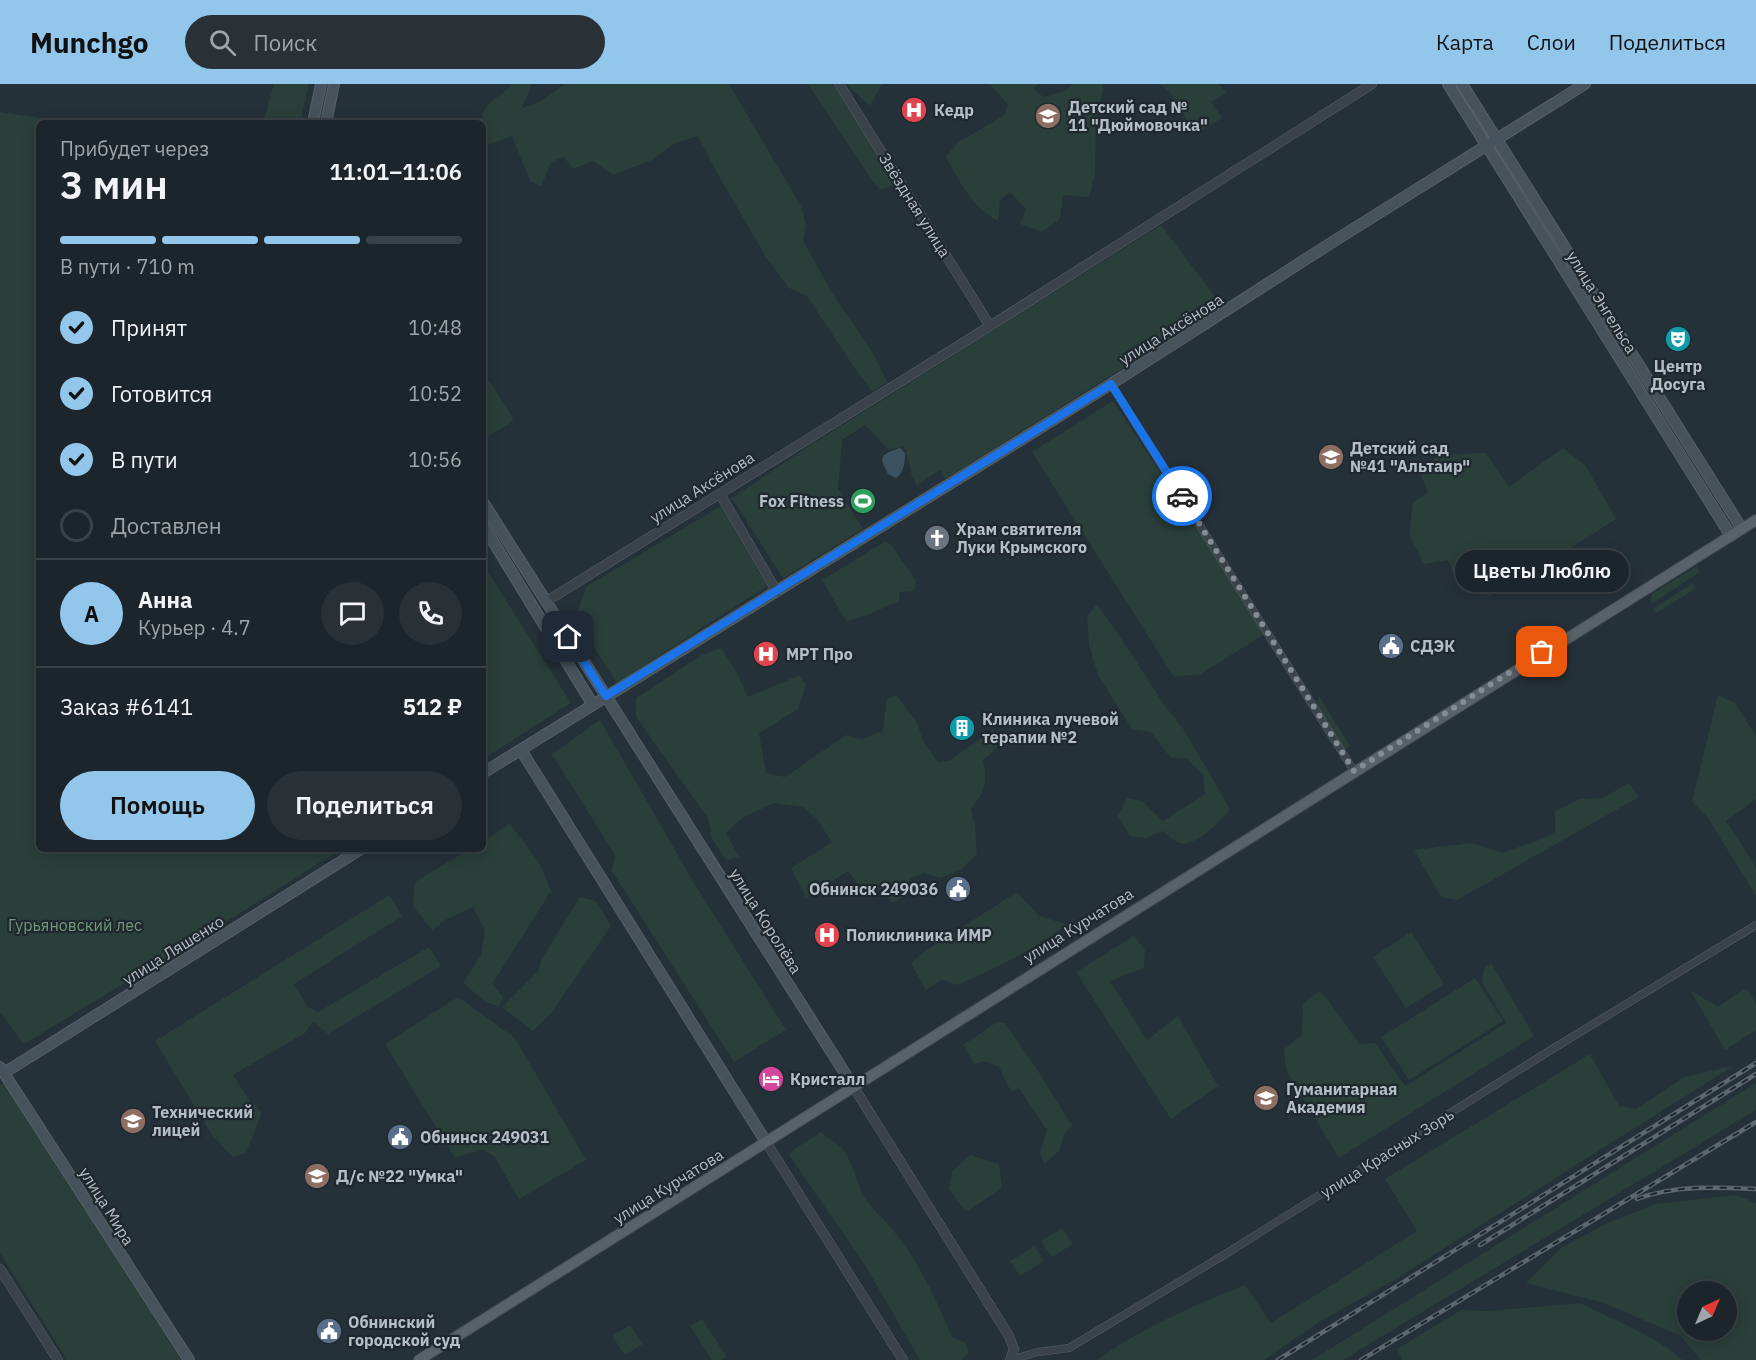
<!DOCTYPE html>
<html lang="ru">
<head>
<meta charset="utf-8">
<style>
	body { margin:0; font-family:"IBM Plex Sans",sans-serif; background:#293137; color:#f1f3f6; height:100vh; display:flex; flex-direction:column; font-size:22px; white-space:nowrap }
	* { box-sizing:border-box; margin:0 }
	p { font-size:20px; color:#a0a5a9 }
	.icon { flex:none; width:33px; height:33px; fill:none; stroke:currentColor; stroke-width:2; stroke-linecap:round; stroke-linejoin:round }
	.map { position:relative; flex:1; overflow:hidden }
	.panel { position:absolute; left:36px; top:36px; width:450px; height:732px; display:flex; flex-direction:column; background:#1c252b; border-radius:9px; box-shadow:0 3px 15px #0003,0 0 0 2px #3a4247 }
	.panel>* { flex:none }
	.needle { width:39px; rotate:44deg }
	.controls { position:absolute; left:1677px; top:1197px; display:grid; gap:12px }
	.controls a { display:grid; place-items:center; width:60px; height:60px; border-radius:50%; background:#1c252b; box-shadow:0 3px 15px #0003,0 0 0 2px #3a4247; font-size:30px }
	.pin { position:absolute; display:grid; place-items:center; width:51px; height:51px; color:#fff; margin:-26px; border-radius:12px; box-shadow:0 3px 9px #0006 }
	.courier { position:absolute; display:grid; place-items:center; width:60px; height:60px; margin:-30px; border:4px solid #1a73e8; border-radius:50%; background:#fff; color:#222; box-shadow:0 2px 8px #0007 }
	.bubble { position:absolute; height:42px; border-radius:21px; background:#1c252b; box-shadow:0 3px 15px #0003,0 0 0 2px #3a4247; font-size:20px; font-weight:600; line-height:42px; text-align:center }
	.summary em { font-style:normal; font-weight:600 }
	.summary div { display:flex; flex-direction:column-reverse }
	.summary { display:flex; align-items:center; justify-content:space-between; height:102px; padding:0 24px }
	h1 { font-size:39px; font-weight:600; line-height:45px }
	.bar { display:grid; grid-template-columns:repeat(4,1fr); gap:9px 6px; align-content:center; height:72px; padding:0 24px }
	.bar i { height:8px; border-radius:4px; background:#3a4247 }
	.bar .active { background:#93c6eb }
	.bar p { grid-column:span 4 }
	.line { display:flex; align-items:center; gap:15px; padding:0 24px; border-top:2px solid #3a4247 }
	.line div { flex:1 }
	.round { display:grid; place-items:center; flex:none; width:63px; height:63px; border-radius:32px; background:#293137 }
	ol { padding:0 24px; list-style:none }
	li { display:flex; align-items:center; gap:18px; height:66px }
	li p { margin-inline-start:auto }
	li .icon { padding:6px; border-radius:50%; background:#93c6eb; color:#111; stroke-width:4 }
	li:last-child { color:#a0a5a9 }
	li i { width:33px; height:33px; border:3px solid #3a4247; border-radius:50% }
	.action { display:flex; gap:12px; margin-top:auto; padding:12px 24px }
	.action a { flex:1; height:69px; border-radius:36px; background:#93c6eb; color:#111; font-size:24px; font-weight:600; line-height:69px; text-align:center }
	.action a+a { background:#293137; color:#f1f3f6 }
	header { display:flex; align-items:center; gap:36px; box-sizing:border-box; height:84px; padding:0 30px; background:#93c6eb; color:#111 }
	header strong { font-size:28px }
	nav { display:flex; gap:33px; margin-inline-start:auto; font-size:21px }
	.search { width:420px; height:54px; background:#293137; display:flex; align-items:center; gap:15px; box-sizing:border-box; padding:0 21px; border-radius:33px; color:#a0a5a9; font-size:22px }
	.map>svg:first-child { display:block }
	.green { fill:#2a3e3a; fill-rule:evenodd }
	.water { fill:#3d5260 }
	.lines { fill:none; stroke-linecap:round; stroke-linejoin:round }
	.minor-casing { stroke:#576167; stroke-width:8 }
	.tertiary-casing { stroke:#576167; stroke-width:10 }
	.secondary-casing { stroke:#576167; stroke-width:12 }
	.primary-casing { stroke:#424c52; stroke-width:12 }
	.minor { stroke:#394349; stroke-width:7 }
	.tertiary { stroke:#394349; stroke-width:9 }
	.secondary { stroke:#47535c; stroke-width:10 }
	.primary { stroke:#576269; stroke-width:10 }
	.rail-casing { stroke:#5b6870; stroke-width:4.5 }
	.rail { stroke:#1e282e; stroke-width:2; stroke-dasharray:7; stroke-linecap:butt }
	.done { stroke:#828d94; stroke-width:6; stroke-dasharray:0 10.8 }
	.route { stroke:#1a73e8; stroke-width:8 }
	.labels { text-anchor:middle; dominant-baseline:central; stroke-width:4.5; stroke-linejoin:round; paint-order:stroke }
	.poi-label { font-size:16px; font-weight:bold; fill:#b4bec5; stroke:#1e282e; text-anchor:start }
	.street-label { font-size:16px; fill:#b4bec5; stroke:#1e282e }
	.park-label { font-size:16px; fill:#759876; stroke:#1e282e }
</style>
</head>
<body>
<header>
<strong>Munchgo</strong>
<div class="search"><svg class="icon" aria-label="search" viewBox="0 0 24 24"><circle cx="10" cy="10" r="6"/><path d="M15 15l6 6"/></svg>Поиск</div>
<nav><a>Карта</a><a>Слои</a><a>Поделиться</a></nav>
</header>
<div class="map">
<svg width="1756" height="1276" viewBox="0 0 1756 1276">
	<rect width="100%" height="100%" fill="#253139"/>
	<!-- green -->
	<path class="green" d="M274 0H309L302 28V39H263Z
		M511 0H532L522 24 539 18 565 0H729L801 122 806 140 803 157 834 212 873 269 887 298 873 308 860 292 807 212 789 204 766 173 717 89 698 52 673 60 652 76 613 91 593 77 573 85 564 73 551 78 541 103 530 97 512 52 486 62C482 40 476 27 497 13 503 9 508 6 511 0Z
		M808 0H832L893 91V101L881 106 873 98Z
		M846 0H882L870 22Z
		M990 0H1039L1034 4 1043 13 1065 7 1073 0H1103V5L1096 36 1095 90 1089 113 1063 111 1060 135 1042 148 1020 140 1026 125 1010 108 1000 116 998 137C974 125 957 95 946 72L959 58 1004 31 1008 21Z
		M1160 0H1219L1226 9 1211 18 1222 34 1196 50 1169 7Z
		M0 28 73 39H39V765H341L242 828 24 960 0 928Z
		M1161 141 1222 222 945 395 940 386 917 401 912 392 904 362 889 366 865 341 842 356 838 405 863 445 783 494 732 414 812 360Z
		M486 297 490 298 513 334 512 338 483 355V299Z
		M1113 317 1266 549 1201 590 1174 593 1032 368Z
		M1563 364 1585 381 1616 435 1544 481 1524 482 1490 512 1461 506 1448 476 1424 480 1409 450 1413 418 1428 409 1421 391 1437 371 1486 369 1509 403Z
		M721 422 767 502 617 599 575 534 587 502Z
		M886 457 891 461 916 496 914 507 899 508V517L865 532 846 537 822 496Z
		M483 480 571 619 483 675Z
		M1697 482 1700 488 1651 520 1650 515 1652 510Z
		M1693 499 1695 505 1656 529 1653 525Z
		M1097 520 1133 572 1162 618 1184 646 1230 725C1221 737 1195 764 1179 759 1174 757 1167 751 1163 747L1146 754 1130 752 1118 732 1127 714 1142 717 1163 737 1205 710 1203 690 1187 675 1170 673 1151 648 1132 645 1098 591 1089 561 1087 533Z
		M721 564 736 587 748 613 800 591 806 601 798 625 759 649 766 689 785 693 846 651 862 655 883 647 887 615 896 611 917 638 923 657 938 678 949 677 993 646 1000 654 998 663 983 676C988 701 985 706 971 725L975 742 977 770 960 786 941 794 924 789 910 795 907 811 892 819 882 805 865 809 848 787 806 814 791 784 832 758 816 734 802 723 774 719 742 734 726 749 739 773 726 776 712 755 708 734 636 633V614L702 571Z
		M1718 611 1735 619 1756 652V715L1726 737 1756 783V812L1708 734 1692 718Z
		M1319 612 1350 662 1344 666 1316 619Z
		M600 636 694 799 786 946 734 978 612 787 615 771 552 670Z
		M1629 699 1639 713 1457 816 1441 813 1414 766 1472 759 1502 769 1539 756 1555 748V727L1580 715 1603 714Z
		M510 740 540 780 551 807 492 900 504 914 498 922 486 918 463 899 481 871 485 847 473 823 447 835 432 846 413 822 415 798 469 765H483V757Z
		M1017 808 1039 832 1066 840C1034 867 995 884 958 901L942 896 926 906 911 879 925 867Z
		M389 811 402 832 294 900 307 922 318 928 429 863 441 882 328 950 313 938 305 949 233 991 250 1017 262 1029 246 1069 233 1073 212 1051 155 957Z
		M580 813 596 817 611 842 552 928 533 947 502 923 539 886 541 876Z
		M1411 848 1444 900 1406 924 1373 873Z
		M1134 852 1145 866 1144 884 1110 897 1147 956 1178 932 1218 1002 1171 1035 1076 888Z
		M1491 879 1534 952 1339 1074 1286 986 1284 965 1302 951 1303 919 1319 907 1329 917 1359 960 1375 959 1405 1002 1506 939 1482 898 1484 885Z
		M1475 894 1503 937 1409 996 1381 953Z
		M1746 904 1756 919V946L1725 966 1690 906 1718 923Z
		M458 913 515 954 586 1076 519 1115 495 1073 482 1065 455 1074 385 960Z
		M997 938 1005 939 1040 990 1072 1042 1064 1050 1060 1066 1044 1080 1040 1069 1047 1046 1019 1004 1011 1008 999 983 984 977 974 980 963 961Z
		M1590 970 1619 1022 1636 1025 1684 993 1733 982 1391 1198 1319 1238 1264 1276H1097C1145 1242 1191 1223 1245 1201L1271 1239 1417 1147 1385 1095Z
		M5 998 181 1276H67L0 1169V1001Z
		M1756 999V1026L1343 1276H1312Z
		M821 1048C828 1055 840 1060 845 1068 855 1084 856 1100 865 1114 872 1126 884 1134 892 1145 919 1177 936 1215 952 1253L966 1259 969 1269 961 1276H920L865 1181 789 1071 796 1064Z
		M970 1071 999 1080 1002 1104 966 1128 949 1105 952 1088Z
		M1736 1111 1756 1119V1276H1701L1681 1252 1604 1219 1526 1199 1562 1163 1610 1138 1656 1120ZM1688 1208H1726V1246H1688Z
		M1062 1144 1073 1160 1052 1173 1041 1157Z
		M1035 1162 1044 1177 1020 1192 1010 1177Z
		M1580 1219C1606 1232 1664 1256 1682 1276H1402L1397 1265 1461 1226 1489 1227Z
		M702 1235 727 1273 721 1276H712L690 1242Z
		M630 1241 643 1260 625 1271 612 1252Z"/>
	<!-- water -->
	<path class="water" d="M900 364 905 369C905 378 904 389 896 394L888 390 882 377 883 372 889 368Z"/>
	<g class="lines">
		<!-- minor casing -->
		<g class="minor-casing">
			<path id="minor" d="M1111 300 1354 687
				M1010 1276 1038 1268 1069 1264 1224 1171 1554 964 1756 841"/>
		</g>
		<!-- tertiary casing -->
		<g class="tertiary-casing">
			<path id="tertiary" d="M839 0 990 242
				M720 410 777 508
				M547 517 990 242 1372 0
				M853 1002 1009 1252 1014 1265 1010 1276
				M766 1058 903 1276
				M0 1185 58 1276"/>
		</g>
		<!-- secondary casing -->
		<g class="secondary-casing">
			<path id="secondary" d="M1448 0 1731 452
				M1462 0 1742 445
				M313 39 321 0
				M326 39 334 0
				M483 418 853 1002
				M483 441 593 621
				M521 666 766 1058
				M483 689 1111 300 1331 159 1585 0
				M0 983 189 1276
				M4 989 361 765"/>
		</g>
		<!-- primary casing -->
		<g class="primary-casing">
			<path id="primary" d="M419 1276C865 995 1309 713 1756 436"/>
		</g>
		<!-- minor -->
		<use href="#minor" class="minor"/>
		<!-- tertiary -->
		<use href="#tertiary" class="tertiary"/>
		<!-- secondary -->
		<use href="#secondary" class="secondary"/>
		<!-- primary -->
		<use href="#primary" class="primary"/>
		<!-- rail casing -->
		<g class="rail-casing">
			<path id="rail" d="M1637 1115C1674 1101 1717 1103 1756 1105
				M1480 1161 1756 990
				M1278 1276 1756 979
				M1361 1276 1756 1038"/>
		</g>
		<!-- rail -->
		<use href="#rail" class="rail"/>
	</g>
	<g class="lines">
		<!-- done -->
		<path class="done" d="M1182 412 1354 687 1542 568"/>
		<!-- route -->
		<path class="route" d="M568 553 606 612 1111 300 1182 412"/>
	</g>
	<!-- icons -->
	<defs>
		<g id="hospital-disc" transform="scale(1.35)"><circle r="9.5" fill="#e0444e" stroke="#1e282e"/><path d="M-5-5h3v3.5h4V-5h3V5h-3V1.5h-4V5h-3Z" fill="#fff"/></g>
		<g id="school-disc" transform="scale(1.35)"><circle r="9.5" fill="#8d6e63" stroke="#1e282e"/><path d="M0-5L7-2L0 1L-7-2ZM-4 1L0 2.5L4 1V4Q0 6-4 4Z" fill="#fff"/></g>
		<g id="theatre-disc" transform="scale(1.35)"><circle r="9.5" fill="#0f9aa8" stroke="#1e282e"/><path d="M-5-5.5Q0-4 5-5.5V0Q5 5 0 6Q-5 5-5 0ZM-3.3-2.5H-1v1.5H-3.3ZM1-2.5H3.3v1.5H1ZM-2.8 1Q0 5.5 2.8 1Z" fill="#fff"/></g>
		<g id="stadium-disc" transform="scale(1.35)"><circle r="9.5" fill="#2e9e5b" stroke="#1e282e"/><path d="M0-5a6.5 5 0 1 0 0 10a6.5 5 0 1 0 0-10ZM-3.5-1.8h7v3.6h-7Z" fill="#fff"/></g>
		<g id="church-disc" transform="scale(1.35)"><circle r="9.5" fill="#6b7280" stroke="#1e282e"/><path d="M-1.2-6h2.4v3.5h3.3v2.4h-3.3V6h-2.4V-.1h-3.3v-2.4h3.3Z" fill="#fff"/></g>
		<g id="civic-disc" transform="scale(1.35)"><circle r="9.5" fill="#5c6f8a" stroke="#1e282e"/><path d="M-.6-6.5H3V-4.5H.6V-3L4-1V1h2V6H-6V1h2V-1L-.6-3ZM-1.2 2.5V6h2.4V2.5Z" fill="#fff"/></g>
		<g id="building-disc" transform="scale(1.35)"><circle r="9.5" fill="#0f9aa8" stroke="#1e282e"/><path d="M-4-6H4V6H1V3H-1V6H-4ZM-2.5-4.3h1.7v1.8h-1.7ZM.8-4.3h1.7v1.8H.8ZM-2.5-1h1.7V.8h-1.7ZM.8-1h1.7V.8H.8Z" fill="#fff"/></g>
		<g id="hotel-disc" transform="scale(1.35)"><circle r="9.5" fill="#d1479c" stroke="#1e282e"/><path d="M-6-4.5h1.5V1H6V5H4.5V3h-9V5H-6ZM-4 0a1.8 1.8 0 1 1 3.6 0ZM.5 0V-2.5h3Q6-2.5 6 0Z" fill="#fff"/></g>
		<g id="university-disc" transform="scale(1.35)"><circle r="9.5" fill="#8d6e63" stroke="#1e282e"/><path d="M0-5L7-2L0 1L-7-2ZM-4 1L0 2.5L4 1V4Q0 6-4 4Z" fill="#fff"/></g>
	</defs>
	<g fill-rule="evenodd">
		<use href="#hospital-disc" x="914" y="26"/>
		<use href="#school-disc" x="1048" y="32"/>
		<use href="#theatre-disc" x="1678" y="255"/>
		<use href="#school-disc" x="1331" y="373"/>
		<use href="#stadium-disc" x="863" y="417"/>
		<use href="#church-disc" x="937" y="454"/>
		<use href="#civic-disc" x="1391" y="562"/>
		<use href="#hospital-disc" x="766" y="570"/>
		<use href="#building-disc" x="962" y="644"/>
		<use href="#civic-disc" x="958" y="805"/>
		<use href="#hospital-disc" x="827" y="851"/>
		<use href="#hotel-disc" x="771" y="995"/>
		<use href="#university-disc" x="1266" y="1014"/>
		<use href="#school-disc" x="133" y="1037"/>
		<use href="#civic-disc" x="400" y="1053"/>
		<use href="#school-disc" x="317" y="1092"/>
		<use href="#civic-disc" x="329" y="1247"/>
	</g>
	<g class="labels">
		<!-- poi labels -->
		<g class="poi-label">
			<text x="1068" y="23">Детский сад №<tspan x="1068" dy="18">11 "Дюймовочка"</tspan></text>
			<text x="934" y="26">Кедр</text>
			<text x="1678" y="282" text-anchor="middle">Центр<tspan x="1678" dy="18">Досуга</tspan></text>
			<text x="1350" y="364">Детский сад<tspan x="1350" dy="18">№41 "Альтаир"</tspan></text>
			<text x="844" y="417" text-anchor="end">Fox Fitness</text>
			<text x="956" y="445">Храм святителя<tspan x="956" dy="18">Луки Крымского</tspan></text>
			<text x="1410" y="562">СДЭК</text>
			<text x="786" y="570">МРТ Про</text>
			<text x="982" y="635">Клиника лучевой<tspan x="982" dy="18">терапии №2</tspan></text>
			<text x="938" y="805" text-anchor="end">Обнинск 249036</text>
			<text x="846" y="851">Поликлиника ИМР</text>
			<text x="790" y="995">Кристалл</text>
			<text x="1286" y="1005">Гуманитарная<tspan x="1286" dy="18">Академия</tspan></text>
			<text x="152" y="1028">Технический<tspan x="152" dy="18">лицей</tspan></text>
			<text x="420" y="1053">Обнинск 249031</text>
			<text x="336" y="1092">Д/с №22 "Умка"</text>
			<text x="348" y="1238">Обнинский<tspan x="348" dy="18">городской суд</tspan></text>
		</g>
		<!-- street labels -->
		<g class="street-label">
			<text transform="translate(915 121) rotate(58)">Звёздная улица</text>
			<text transform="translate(1602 218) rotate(58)">улица Энгельса</text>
			<text transform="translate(1171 245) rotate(-32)">улица Аксёнова</text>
			<text transform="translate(702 403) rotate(-32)">улица Аксёнова</text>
			<text transform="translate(766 837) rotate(58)">улица Королёва</text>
			<text transform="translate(1078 841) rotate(-32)">улица Курчатова</text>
			<text transform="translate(173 866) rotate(-32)">улица Ляшенко</text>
			<text transform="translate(1387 1069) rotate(-32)">улица Красных Зорь</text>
			<text transform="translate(668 1102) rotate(-32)">улица Курчатова</text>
			<text transform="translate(107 1122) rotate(58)">улица Мира</text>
		</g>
		<!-- park labels -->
		<g class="park-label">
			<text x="75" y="841">Гурьяновский лес</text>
		</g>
	</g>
</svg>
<div class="controls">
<a><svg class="needle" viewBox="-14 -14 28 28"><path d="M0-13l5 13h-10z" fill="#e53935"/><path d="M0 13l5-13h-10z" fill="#a0a5a9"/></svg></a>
</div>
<div class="pin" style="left:1542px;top:568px;background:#ea580c"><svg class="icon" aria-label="bag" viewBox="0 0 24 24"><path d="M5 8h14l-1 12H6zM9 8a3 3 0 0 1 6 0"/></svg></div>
<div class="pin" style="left:568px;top:553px;background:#1f2937"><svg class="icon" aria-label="home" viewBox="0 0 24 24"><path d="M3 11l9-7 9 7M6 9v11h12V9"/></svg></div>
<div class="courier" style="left:1182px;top:412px"><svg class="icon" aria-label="car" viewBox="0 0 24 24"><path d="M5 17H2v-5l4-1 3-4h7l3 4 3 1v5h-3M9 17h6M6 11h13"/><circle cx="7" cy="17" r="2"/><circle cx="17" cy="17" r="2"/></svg></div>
<div class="bubble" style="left:1455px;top:466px;width:174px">Цветы Люблю</div>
<section class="panel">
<div class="summary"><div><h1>3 мин</h1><p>Прибудет через</p></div><em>11:01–11:06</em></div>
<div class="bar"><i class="active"></i><i class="active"></i><i class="active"></i><i></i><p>В пути · 710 m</p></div>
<ol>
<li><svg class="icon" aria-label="check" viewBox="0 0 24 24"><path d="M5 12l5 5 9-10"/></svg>Принят<p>10:48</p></li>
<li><svg class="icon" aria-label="check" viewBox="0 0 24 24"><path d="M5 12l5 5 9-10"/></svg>Готовится<p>10:52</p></li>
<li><svg class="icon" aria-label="check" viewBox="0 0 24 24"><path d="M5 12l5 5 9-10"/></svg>В пути<p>10:56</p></li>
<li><i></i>Доставлен</li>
</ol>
<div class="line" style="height:108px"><b class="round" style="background:#93c6eb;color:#111">А</b><div><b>Анна</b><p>Курьер · 4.7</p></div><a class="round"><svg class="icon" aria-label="chat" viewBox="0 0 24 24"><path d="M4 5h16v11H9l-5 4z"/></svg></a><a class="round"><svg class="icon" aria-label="phone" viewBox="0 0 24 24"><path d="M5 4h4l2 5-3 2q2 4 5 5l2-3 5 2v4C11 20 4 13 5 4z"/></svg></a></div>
<div class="line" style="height:78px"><div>Заказ #6141</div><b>512 ₽</b></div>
<div class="action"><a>Помощь</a><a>Поделиться</a></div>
</section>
</div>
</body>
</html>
